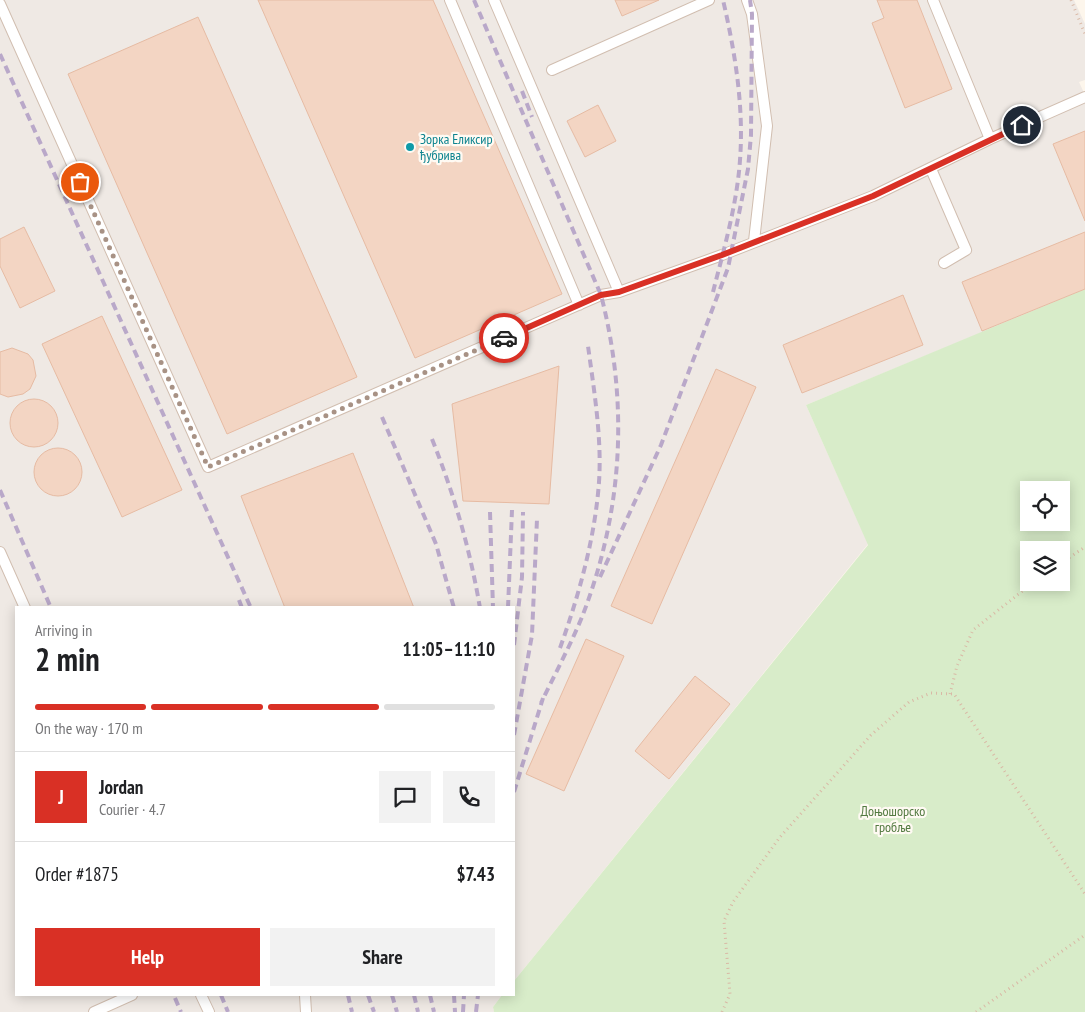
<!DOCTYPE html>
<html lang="en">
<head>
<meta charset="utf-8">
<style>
	body { margin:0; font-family:"PT Sans Narrow",sans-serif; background:#f2f2f2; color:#202124; height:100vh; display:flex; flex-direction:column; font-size:19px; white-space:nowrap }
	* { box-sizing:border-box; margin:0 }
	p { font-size:16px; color:#757577 }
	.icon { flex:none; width:28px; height:28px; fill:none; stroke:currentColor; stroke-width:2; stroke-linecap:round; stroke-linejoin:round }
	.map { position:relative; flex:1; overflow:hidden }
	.drawer { position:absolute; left:15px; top:606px; width:500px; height:390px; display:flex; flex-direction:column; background:#fff; border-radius:0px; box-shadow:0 2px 12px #0003 }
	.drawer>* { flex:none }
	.tools { position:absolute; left:1020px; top:481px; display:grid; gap:10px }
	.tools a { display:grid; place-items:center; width:50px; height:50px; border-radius:0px; background:#fff; box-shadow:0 2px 12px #0003; font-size:25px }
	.pin { position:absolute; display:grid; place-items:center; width:42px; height:42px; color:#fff; margin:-21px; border:2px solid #fff; border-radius:50%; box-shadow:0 1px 5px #0007 }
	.courier { position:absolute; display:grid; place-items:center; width:50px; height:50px; margin:-25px; border:4px solid #d93025; border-radius:50%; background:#fff; color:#222; box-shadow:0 1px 6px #0007 }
	.head em { font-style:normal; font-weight:700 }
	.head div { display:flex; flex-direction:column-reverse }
	.head { display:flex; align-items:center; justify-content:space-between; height:85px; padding:0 20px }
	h1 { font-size:32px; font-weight:700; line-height:38px }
	.bar { display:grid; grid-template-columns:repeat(4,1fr); gap:8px 5px; align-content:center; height:60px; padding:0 20px }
	.bar i { height:6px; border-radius:4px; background:#e0e0e0 }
	.bar .current { background:#d93025 }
	.bar p { grid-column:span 4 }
	.line { display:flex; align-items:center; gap:12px; padding:0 20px; border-top:1px solid #e0e0e0 }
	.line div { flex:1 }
	.round { display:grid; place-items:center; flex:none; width:52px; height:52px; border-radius:0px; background:#f2f2f2 }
	.primary-button { display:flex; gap:10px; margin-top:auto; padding:10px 20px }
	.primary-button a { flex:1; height:58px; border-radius:0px; background:#d93025; color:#fff; font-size:20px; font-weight:700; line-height:58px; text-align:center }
	.primary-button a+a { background:#f2f2f2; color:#202124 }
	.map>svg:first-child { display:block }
	.industrial { fill:#efe9e4 }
	.green { fill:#d8ecc9; fill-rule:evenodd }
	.building { fill:#f3d5c3; stroke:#e6bba3 }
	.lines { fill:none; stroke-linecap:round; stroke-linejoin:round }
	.lane-casing { stroke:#d1beb0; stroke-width:12 }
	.path { stroke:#d9b8a5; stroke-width:3; stroke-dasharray:1 4; stroke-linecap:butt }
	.lane { stroke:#fff; stroke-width:10 }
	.rail { stroke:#b9a8c9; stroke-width:4; stroke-dasharray:8 5; stroke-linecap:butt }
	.done { stroke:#a89285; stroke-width:5; stroke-dasharray:0 9 }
	.route { stroke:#d93025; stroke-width:6 }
	.culture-dot { fill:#0f9aa8; stroke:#fffaf3; stroke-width:2 }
	.labels { text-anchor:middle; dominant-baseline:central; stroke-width:4.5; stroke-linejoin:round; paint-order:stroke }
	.culture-label { font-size:14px; fill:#0d838f; stroke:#fffaf3; text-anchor:start }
	.park-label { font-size:14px; fill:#537a41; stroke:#fffaf3 }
</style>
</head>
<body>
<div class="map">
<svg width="1085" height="1012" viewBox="0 0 1085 1012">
	<rect width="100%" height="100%" fill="#fdf6ec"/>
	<!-- industrial -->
	<path class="industrial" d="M0 0H1074L1085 24V80L1079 82 1085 95V290L806 405 868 544 514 981V608H16V995H502L493 1007 494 1012H0Z"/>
	<!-- green -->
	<path class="green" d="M1085 289V1012H494L493 1007 502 995H514V981L868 545 806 405ZM1029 490H1061V522H1029ZM1029 550H1061V582H1029Z"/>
	<!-- building -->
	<path class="building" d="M258 0H433L562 294 415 358Z
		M615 0H659L622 16Z
		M877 0H917L952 89 905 108 872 23 884 18Z
		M198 17 357 377 227 434 68 74Z
		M598 105 616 141 585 157 567 121Z
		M1085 131V221L1053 144Z
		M24 227 55 291 20 308 0 266V239Z
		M1085 232V289L982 331 962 282Z
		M903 295 923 345 802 393 783 345Z
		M102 316 182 490 122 517 42 344Z
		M12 348 28 354 33 360 36 376 30 389 23 394 8 397 0 394V352Z
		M559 366 549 504 463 501 452 404Z
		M716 369 756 387 652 624 611 606Z
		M10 423a24 24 0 1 1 48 0a24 24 0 1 1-48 0Z
		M34 472a24 24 0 1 1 48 0a24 24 0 1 1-48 0Z
		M353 453 414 608H285L241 496Z
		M586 639 624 656 564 791 526 774Z
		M695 676 730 704 669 779 635 751Z"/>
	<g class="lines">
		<!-- lane casing -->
		<g class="lane-casing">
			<path id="lane" d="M450 0 579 305
				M494 0 619 292
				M747 0 752 14 767 126 754 241
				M933 0 990 139
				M0 4 208 467 601 295 619 292 722 255 873 196 990 139 1085 97
				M552 70 709 0
				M931 169 966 250 944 263
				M0 552 25 608
				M201 995 209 1012
				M305 995 306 1012
				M94 1012 132 995"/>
		</g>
		<!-- path -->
		<path class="path" d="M1071 0 1085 34
			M1061 563 1085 547
			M950 694 957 666 973 630 1034 582
			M722 1012 730 994 724 921 733 902 780 837 871 735 909 702 931 693 954 694 1085 894
			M976 1012 1085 935"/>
		<!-- lane -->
		<use href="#lane" class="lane"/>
		<!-- rail -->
		<path class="rail" d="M474 0 601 295C629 404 623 511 582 617 570 646 555 674 541 703
			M0 54 251 608
			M522 91 532 117
			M713 292C724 249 737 204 740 160 744 106 735 52 723 0
			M382 417 436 544 454 608
			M432 439C454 494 470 549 480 608
			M0 490 51 608
			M490 512 493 608
			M600 577 661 445 728 268 748 169 751 135 752 14 750 0
			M239 600 242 608
			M508 608 512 510
			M514 645 522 577 523 512
			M560 648C579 595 595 538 599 482 602 438 594 390 588 346
			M514 735 532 635 537 519
			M514 792 543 698
			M221 995 228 1012
			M348 995 352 1012
			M368 995 374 1012
			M392 995 397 1012
			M414 995 418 1012
			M430 995 434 1012
			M454 995 455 1012
			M175 998 181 1012
			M463 1012 464 995
			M476 1012 478 995"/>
	</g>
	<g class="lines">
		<!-- done -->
		<path class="done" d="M80 182 208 467 504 338"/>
		<!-- route -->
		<path class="route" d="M504 338 601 295 619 292 722 255 873 196 1022 125"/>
	</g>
	<!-- markers -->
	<circle class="culture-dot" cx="410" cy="147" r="5"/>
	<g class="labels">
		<!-- culture labels -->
		<g class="culture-label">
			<text x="420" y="139">Зорка Еликсир<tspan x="420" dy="16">ђубрива</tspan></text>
		</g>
		<!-- park labels -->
		<g class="park-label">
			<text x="893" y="811">Доњошорско<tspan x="893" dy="16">гробље</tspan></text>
		</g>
	</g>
</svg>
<div class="tools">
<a><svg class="icon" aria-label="locate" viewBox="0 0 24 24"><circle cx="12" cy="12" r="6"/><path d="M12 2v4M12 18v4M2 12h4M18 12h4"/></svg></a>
<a><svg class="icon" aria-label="layers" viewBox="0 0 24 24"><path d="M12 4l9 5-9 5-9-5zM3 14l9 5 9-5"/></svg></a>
</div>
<div class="pin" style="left:80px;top:182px;background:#ea580c"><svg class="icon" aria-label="bag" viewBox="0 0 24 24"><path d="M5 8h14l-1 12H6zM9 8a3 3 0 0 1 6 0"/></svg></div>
<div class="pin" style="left:1022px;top:125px;background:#1f2937"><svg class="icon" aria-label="home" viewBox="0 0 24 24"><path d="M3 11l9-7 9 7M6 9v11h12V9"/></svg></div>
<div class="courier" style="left:504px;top:338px"><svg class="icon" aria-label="car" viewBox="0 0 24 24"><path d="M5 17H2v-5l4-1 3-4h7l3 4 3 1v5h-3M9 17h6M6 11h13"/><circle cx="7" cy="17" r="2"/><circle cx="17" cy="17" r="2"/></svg></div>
<section class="drawer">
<div class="head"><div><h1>2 min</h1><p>Arriving in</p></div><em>11:05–11:10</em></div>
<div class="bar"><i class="current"></i><i class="current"></i><i class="current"></i><i></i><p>On the way · 170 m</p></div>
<div class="line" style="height:90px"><b class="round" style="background:#d93025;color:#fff">J</b><div><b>Jordan</b><p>Courier · 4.7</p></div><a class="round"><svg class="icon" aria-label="chat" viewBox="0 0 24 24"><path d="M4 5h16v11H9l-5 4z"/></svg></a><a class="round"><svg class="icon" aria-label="phone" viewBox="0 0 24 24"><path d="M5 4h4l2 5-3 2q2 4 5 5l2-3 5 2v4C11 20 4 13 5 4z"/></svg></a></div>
<div class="line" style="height:65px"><div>Order #1875</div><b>$7.43</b></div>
<div class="primary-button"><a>Help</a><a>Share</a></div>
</section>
</div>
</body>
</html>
